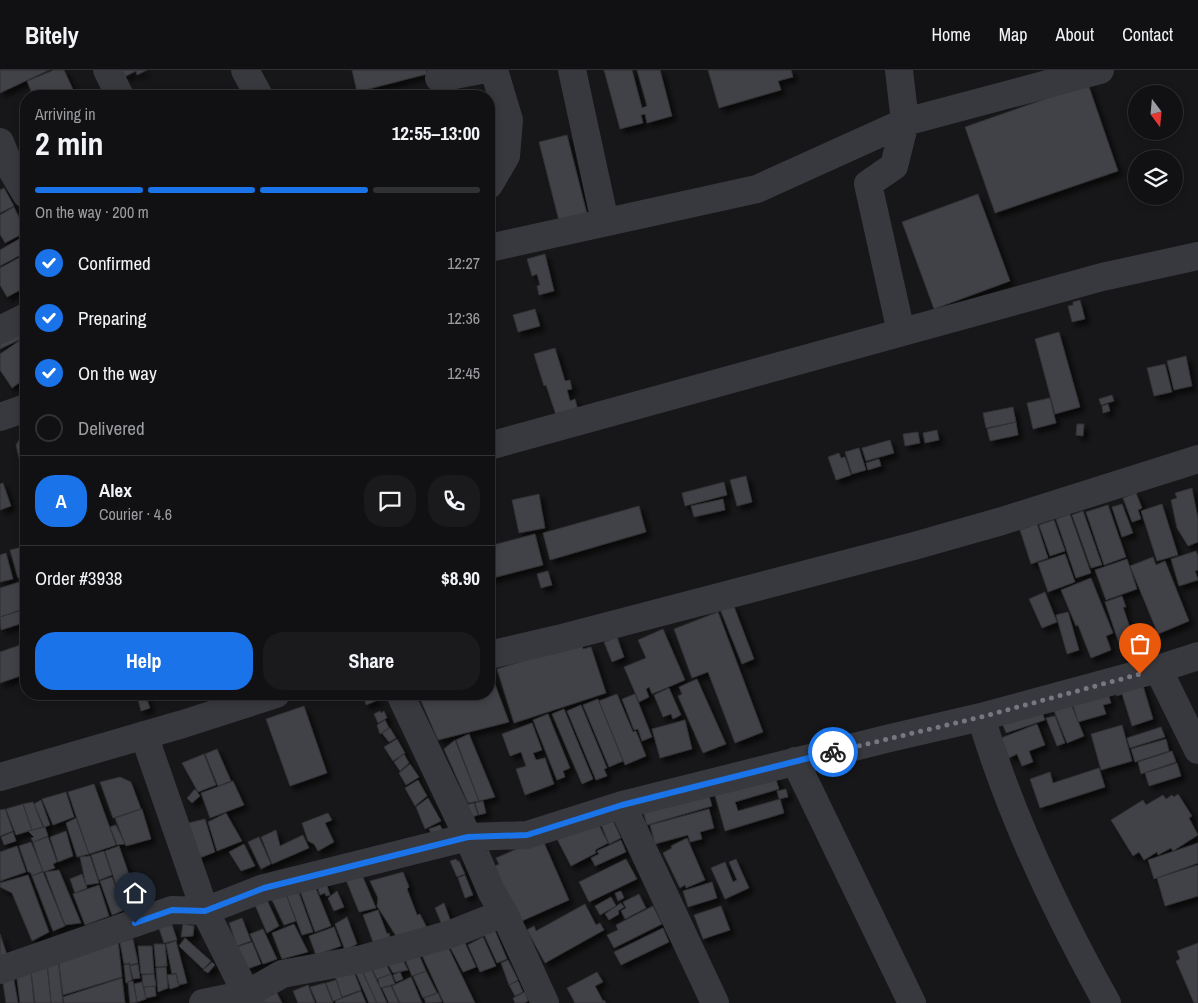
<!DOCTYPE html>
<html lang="en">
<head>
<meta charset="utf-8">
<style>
	body { margin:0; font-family:"Archivo Narrow",sans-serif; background:#1a1a1c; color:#f1f3f6; height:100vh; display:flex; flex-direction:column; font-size:19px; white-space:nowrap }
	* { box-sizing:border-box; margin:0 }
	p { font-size:16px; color:#9c9da0 }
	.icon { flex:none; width:28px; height:28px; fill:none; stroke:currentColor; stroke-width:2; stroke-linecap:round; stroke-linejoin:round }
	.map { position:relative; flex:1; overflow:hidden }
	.sheet { position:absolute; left:20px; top:20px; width:475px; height:610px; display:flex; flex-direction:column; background:#111113; border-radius:20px; box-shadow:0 2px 8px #0003,0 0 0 1px #303133 }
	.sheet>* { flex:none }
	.needle { width:32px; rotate:164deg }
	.buttons { position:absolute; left:1128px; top:15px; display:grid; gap:10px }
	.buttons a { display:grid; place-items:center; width:55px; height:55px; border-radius:50%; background:#111113; box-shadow:0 2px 8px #0003,0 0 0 1px #303133; font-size:25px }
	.pin { position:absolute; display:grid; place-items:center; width:42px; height:42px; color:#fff; margin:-51px -21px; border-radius:50% 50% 50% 0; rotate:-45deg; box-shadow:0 0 5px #0007 }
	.pin .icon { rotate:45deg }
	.courier { position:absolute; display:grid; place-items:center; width:50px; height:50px; margin:-25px; border:4px solid #1a73e8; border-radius:50%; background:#fff; color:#222; box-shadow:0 1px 6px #0007 }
	.overview em { font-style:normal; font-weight:700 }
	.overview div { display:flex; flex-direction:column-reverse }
	.overview { display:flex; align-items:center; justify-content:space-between; height:85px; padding:0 15px }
	h1 { font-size:32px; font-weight:700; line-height:38px }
	.bar { display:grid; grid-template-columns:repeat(4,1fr); gap:8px 5px; align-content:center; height:60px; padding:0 15px }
	.bar i { height:6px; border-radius:4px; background:#303133 }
	.bar .selected { background:#1a73e8 }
	.bar p { grid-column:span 4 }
	.line { display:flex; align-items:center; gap:12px; padding:0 15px; border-top:1px solid #303133 }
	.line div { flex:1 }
	.round { display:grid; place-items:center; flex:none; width:52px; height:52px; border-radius:20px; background:#1a1a1c }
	ol { padding:0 15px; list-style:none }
	li { display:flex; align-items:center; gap:15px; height:55px }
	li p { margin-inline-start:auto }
	li .icon { padding:5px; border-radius:50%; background:#1a73e8; color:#fff; stroke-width:4 }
	li:last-child { color:#9c9da0 }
	li i { width:28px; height:28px; border:2px solid #303133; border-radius:50% }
	.button { display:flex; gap:10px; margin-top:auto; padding:10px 15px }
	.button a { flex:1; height:58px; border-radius:20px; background:#1a73e8; color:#fff; font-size:20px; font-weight:700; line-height:58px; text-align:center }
	.button a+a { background:#1a1a1c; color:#f1f3f6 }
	header { display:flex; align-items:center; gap:30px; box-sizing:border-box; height:70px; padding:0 25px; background:#111113; border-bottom:1px solid #303133 }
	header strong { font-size:24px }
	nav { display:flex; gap:28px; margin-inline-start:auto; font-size:18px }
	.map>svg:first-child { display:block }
	.building { fill:#414246; stroke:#313135; filter:url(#shadow) }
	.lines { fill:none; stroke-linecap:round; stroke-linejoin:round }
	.minor { stroke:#38393e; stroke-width:28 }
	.done { stroke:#767881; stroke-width:5; stroke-dasharray:0 9 }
	.route { stroke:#1a73e8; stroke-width:6 }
</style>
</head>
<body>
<header>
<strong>Bitely</strong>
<nav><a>Home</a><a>Map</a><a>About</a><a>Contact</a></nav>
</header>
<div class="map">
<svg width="1198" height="933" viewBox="0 0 1198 933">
	<defs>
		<filter id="shadow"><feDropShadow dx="4.5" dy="4.5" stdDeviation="2.5" flood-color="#0009"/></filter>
	</defs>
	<rect width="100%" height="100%" fill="#171719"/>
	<!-- building -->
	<path class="building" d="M0 0H49L0 23Z
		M54 0H64L76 26H33L27 11Z
		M121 0H147L137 5 136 1 124 7Z
		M352 0H426L427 4 357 22Z
		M604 0H632L642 38 647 36 637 0H660L672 46 647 53 645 44 641 45 643 53 620 59Z
		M708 0H791L793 7 778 11 781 20 719 38Z
		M1088 14 1118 101 995 143 965 57Z
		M567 65 587 144 559 151 539 72Z
		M26 84V111L14 87Z
		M4 118 14 136 0 143V120Z
		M978 124 1010 211 934 239 902 152Z
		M14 137 26 162 5 173 0 164V145Z
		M26 165V182L0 196V180Z
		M26 184V217L7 227 0 215V198Z
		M545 184 554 221 539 225 537 216 540 215 537 204 532 206 527 189Z
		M1080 230 1085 249 1072 252 1068 236 1073 235V232Z
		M535 239 540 256 518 262 513 245Z
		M15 257 21 269 0 279V265Z
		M1059 262 1080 337 1055 344 1035 269Z
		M19 271 26 281V308L12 318 0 300V284Z
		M555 278 565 311 570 310 572 319 567 320 570 331 575 329 579 344 558 351 546 315 544 316 534 284Z
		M1186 286 1192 316 1174 320 1167 291Z
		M1165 294 1172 322 1154 326 1147 298Z
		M1112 325 1114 331 1101 335 1099 329Z
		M1050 328 1056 353 1033 359 1027 333Z
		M1108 334 1110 341 1103 343 1102 336Z
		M1013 337 1016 352 986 358 983 343Z
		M1016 352 1018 365 990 371 987 359Z
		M1077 354H1084L1083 366 1076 365Z
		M26 358V400L22 401 16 375Z
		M937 360 939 370 925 373 923 363Z
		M918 362 920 373 905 376 903 364Z
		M890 370 894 383 866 391 862 378Z
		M859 378 866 400 852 404 845 382Z
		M839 383 841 388 845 387 851 405 836 410 828 387Z
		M879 389 881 396 868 400 866 393Z
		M746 406 752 432 737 436 730 410Z
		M724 412 727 425 685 436 682 423Z
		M3 413 11 436 0 440V414Z
		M1192 418 1198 449V472L1188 476 1177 458 1171 430 1177 428 1175 423Z
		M1136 423 1142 438 1138 440 1141 449 1132 452 1123 428Z
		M539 424 545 458 519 463 512 430Z
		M723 429 725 440 694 447 691 436Z
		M1122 434 1133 463 1122 467 1112 437Z
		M1162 434 1178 485 1157 491 1141 441Z
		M1108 435 1126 487 1104 495 1086 442Z
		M639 436 646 462 550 490 543 463Z
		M1083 441 1102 495 1091 498 1072 445Z
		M1070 444 1091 503 1076 508 1056 449Z
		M1054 450 1065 481 1050 486 1039 455Z
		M1037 454 1048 488 1031 494 1020 460Z
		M535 464 543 495 489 509V476Z
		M26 476V506L18 508 10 480Z
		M1196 481 1198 487V500L1195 501 1198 510 1179 516 1171 489Z
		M6 483 13 509 0 512V485Z
		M1065 484 1075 512 1048 522 1038 493Z
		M1153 487 1156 495 1165 491 1189 551 1158 564 1130 496Z
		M1127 489 1137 519 1106 530 1095 500Z
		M548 501 552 515 541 518 537 504Z
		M1091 508 1113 563 1106 566 1111 580 1091 588 1078 555 1076 556 1061 520Z
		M26 510V538L0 547V518Z
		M1045 522 1057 552 1042 558 1029 529Z
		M1122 526 1126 537H1123L1131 561 1135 560 1139 572 1121 579 1105 532Z
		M733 534 754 589 742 594 720 539Z
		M26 539V547L22 548 23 553 1 560 0 547Z
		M718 542 763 662 735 673 708 602 692 608 674 559Z
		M1068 542 1079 580 1067 584 1056 545Z
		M663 559 685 610 652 624 649 617 646 619 649 627 639 632 624 597 646 588 638 570Z
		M617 567 624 587 612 592 604 572Z
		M26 573V604L0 613V582Z
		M581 573 583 579 591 577 606 623 514 653 497 599Z
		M489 598 509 652 438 670 418 624H489Z
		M697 609 726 674 703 683 678 626 682 624 679 617Z
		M1141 609 1153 649 1132 656 1122 624 1117 626 1114 617Z
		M669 618 681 645 673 649 671 644 663 647 654 625Z
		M1106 618 1111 633 1103 635 1106 644 1078 652 1071 628Z
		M145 624 150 638 141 641 137 626Z
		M372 624 378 630 366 635 364 628Z
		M617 624 633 662 636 661 646 686 625 695 599 631Z
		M635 624 652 667 642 671 638 659 634 660 622 629Z
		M598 629 623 691 609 697 583 635Z
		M1069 629 1084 666 1067 673 1052 636Z
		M581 635 607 698 604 699 607 706 596 710 567 641Z
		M304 636 327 703 290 716 266 649Z
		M1040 637 1045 650 1006 663 1001 650Z
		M564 639 593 709 582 714 552 644Z
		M380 641 381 643 384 641 387 648 378 653 374 644Z
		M548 644 570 698 563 701 565 707 557 710 533 650Z
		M1055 646 1065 673 1057 676 1046 648Z
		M385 650 389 658 380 664 377 655Z
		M685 650 692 679 660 688 652 659Z
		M532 653 542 680 533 683 536 690 545 688 554 714 525 725 516 699 526 696 521 682 510 686 502 664Z
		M1037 654 1045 675 1029 681 1033 692 1022 696 1017 684 1009 688 1001 668Z
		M1122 655 1132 691 1101 700 1091 664Z
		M1161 657 1165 667 1130 678 1127 668Z
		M390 658 396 668 389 672 382 663Z
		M469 664 495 727 479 731 456 670Z
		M397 669 405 683 393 691 384 677Z
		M1166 669 1169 681 1135 692 1131 679Z
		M455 670 479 731 468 733 444 679Z
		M217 679 231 711 218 716 205 684Z
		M1172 681 1176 692 1141 704 1138 692Z
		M204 684 216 715 198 722 182 693Z
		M404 684 409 693 400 701 394 692Z
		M1177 693 1181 706 1149 716 1145 703Z
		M410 694 419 707 406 715 399 703Z
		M1099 698 1105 717 1040 738 1030 709 1050 702 1053 713Z
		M773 701 779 719 735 732 738 741 780 729 784 743 725 761 713 718Z
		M120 707 131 712 141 739 113 748 100 712Z
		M418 710 427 726 415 736 405 718Z
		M233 711 244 735 210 748 201 723Z
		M94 714 116 775 89 784 68 722Z
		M706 715 712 736 647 755 641 734Z
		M195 719 200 726 192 733 187 728Z
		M786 719 788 727 779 729 777 721Z
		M66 722 74 747 53 755 42 729Z
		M1178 724 1192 746 1189 748 1198 765 1173 781 1171 778 1158 785 1157 782 1144 790 1139 782 1133 786 1111 750 1143 730 1146 735 1163 725 1166 729 1172 725 1174 727Z
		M428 728 441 751 425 759 416 737Z
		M41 730 50 755 44 757 34 734Z
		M483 731 486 743 479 745 475 733Z
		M33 732 43 757 32 760 23 734Z
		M474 733 478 745 469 748 466 735Z
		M23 734 32 760 16 765 6 739Z
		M5 739 13 761 0 766V740Z
		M142 739 151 769 126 776 115 748Z
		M709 739 714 758 700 762 702 769 690 772 688 765 655 774 650 755Z
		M609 742 621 768 609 774 598 747Z
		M226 743 242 771 217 781 208 752Z
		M328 743 332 750 325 753 334 772 318 781 314 774 308 771 302 753Z
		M595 747 608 773 595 780 596 783 571 796 556 767Z
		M76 748 89 784 77 787 66 753Z
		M205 749 215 782 189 792 184 754Z
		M116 755 125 774 117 775 110 757Z
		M440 755 444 763 433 767 429 759Z
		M45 757 48 766 33 772 31 768 34 767 28 761Z
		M276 760 280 776 303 765 309 778 272 794 261 767Z
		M66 761 73 786 58 792 50 767Z
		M13 762 16 771 4 775 1 767Z
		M48 767 57 792 53 794 55 798 43 802 33 772Z
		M259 767 271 794 261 799 248 772Z
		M542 768 569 830 515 854 491 798 499 794 496 788Z
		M687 768 705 810 686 818 685 815 680 818 663 783 672 778 671 776Z
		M621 770 626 782 595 796 591 788 599 784 597 781Z
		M31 772 43 801 32 806 30 802H28L19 776Z
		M1198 773V793L1154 809 1148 790Z
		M244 774 255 796 241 801 229 782Z
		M17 776 26 802 0 811V782Z
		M119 776 139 833 124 839 105 781Z
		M104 781 112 805 99 810 91 785Z
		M90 786 99 813 86 815 80 787Z
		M456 789 457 791H459L465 804 457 807 450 791Z
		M626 789 637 809 589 832 579 812Z
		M736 789 749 818 725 829 711 798 725 792 733 812 737 810 729 792Z
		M1198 795V826L1165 836 1157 808Z
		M59 800 81 853 65 855 45 802Z
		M43 802 65 856 53 861 32 806Z
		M403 802 409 817 407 819 417 845 420 844 432 868 403 877 377 836 378 828 370 811Z
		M82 804 87 818 75 823 70 809Z
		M28 805 49 862 32 871 12 823 0 817V813Z
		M362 805 376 838 359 842 346 810Z
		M465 805 473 825 465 828 458 808Z
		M112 807 124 840 112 845 100 811Z
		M325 810 330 825 326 826 325 823 320 825 316 813Z
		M712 812 717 828 688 837 683 821Z
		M314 814 331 856 315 862 299 818Z
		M99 815 109 846 85 855 73 824Z
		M297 818 313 862 302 865 285 821Z
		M337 821 344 837 334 841 328 828Z
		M621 821 624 828 618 831 615 823Z
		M286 824 296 851 284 855 272 830Z
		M639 824 646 838 625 849 621 841 626 838 623 832Z
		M611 827 616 836 600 845 595 836Z
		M267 830 279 856 267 863 255 835Z
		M444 833 451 852 442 855 435 838Z
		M621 833 624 837 618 841 619 844 609 850 605 844Z
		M585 834 596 855 600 853 604 860 545 893 527 860 534 856 536 861Z
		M653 836 662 854 614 878 607 865 618 860 616 855Z
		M721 836 730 860 703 869 694 845Z
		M378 840 387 864 389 863 390 867 373 872 363 845Z
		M347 847 357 874 345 880 335 854Z
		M242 848 251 871 237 876 229 853Z
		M183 854 194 856 193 866 181 867Z
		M294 854 308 882 282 889 272 863Z
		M172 855 177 870 164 873 159 858Z
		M493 856 507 889 497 893 483 862Z
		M334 857 341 876 316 885 309 866Z
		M663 858 669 872 621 895 614 882Z
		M263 859 277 889 263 894 250 864Z
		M0 864 9 891 0 894Z
		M483 867 496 896 480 902 468 875Z
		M185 868 211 891 203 899 179 876Z
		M133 869 138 893 130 895V893L124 894 120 872Z
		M118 870 122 907 63 925 58 887Z
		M176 871 187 913 179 915 176 903 172 904 166 874Z
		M464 871 476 897 463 902 450 877Z
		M252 872 261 894 247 899 237 877Z
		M1198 873V933H1194L1176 891 1180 889 1177 881Z
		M154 874H165L167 896 156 897Z
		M447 875 475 933H444L421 883Z
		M138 876H152L154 904H141Z
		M419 885 426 901 412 906 405 889Z
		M58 889 63 933H51L47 893Z
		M403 890 408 900 393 903 388 894Z
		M508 890 518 910 509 915 501 893Z
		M212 892 215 895 208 903 203 900Z
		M47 893 51 933H35L31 901Z
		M129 894 132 910 126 913 124 895Z
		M138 894 140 908 133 909 130 896Z
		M386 894 391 904 377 909 372 899Z
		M166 897 168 918 158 922 156 898Z
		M371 898 387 933H377L362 901Z
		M353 900 361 920 342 927 335 906Z
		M362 900 377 933H369L356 903Z
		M16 901 31 902 34 933H20Z
		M426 901 437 923 423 928 413 906Z
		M400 902 403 909 396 912 393 905Z
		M597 902 603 912 595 916 603 931 604 930 606 933H575L567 918Z
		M154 904 156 916 143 917 142 905Z
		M176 904 179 916 170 919 167 905Z
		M391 904 395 914 380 918 378 909Z
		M13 905 18 933H6L2 907Z
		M411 907 422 933H400L392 916Z
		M122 908 125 933H64L63 927Z
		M336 910 342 928 333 931 326 913Z
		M133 911 137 932 130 933 128 912Z
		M518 911 523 922 515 926 509 915Z
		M142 912 146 929 137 932 134 914Z
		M325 913 333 933H317L310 917Z
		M308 915 315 933H298L293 921Z
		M155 916 156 926 146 928 144 917Z
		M391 916 399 933H389L382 918Z
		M276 921 282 933H255Z
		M361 921 366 933H336L335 931Z
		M525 922 528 931 524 933H515L513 928Z
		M438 923 442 932 426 933 424 928Z"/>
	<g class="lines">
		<!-- minor -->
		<path class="minor" d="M107 0 120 26
			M245 0 259 26
			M572 0 605 152
			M899 0 905 52 894 96 868 114 901 262
			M439 8 481 0
			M0 72 10 97 26 124
			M489 115 506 86 509 50 494 0
			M489 178 757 119 905 52 1100 0
			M0 260 26 247
			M0 347 26 338
			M489 376 1102 207 1198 186
			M489 585 558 569 914 476 1002 451 1198 389
			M1158 599 1198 680
			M400 624 468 767 492 823 504 843 545 933
			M981 647C1011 747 1056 842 1107 933
			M144 665 205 841 251 933
			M795 691 912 933
			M0 707 183 654 276 624
			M622 735 715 933
			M0 900 172 840 205 841 264 818 468 767 527 765 622 735 890 668 981 647 1158 599 1198 586
			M203 933 247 924 282 904 362 889 451 864 504 843"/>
	</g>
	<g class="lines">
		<!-- done -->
		<path class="done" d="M833 682 981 647 1140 604"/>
		<!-- route -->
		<path class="route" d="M135 853 172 840 205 841 264 818 468 767 527 765 622 735 833 682"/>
	</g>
</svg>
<div class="buttons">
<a><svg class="needle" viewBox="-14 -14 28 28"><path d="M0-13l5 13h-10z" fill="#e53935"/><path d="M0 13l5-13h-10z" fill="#9c9da0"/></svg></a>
<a><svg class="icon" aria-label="layers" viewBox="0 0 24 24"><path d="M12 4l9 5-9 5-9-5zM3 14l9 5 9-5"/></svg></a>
</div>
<div class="pin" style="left:1140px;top:604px;background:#ea580c"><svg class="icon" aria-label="bag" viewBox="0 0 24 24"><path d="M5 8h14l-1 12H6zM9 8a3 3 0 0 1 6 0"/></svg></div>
<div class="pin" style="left:135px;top:853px;background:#1f2937"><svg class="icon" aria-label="home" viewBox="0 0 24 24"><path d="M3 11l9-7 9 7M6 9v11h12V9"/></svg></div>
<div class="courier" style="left:833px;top:682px"><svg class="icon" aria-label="bike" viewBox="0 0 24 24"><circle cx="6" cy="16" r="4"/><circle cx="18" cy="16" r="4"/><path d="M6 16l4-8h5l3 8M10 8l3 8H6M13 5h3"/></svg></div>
<section class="sheet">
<div class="overview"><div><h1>2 min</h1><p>Arriving in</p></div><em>12:55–13:00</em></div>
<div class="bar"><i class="selected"></i><i class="selected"></i><i class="selected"></i><i></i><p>On the way · 200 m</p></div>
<ol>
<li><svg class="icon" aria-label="check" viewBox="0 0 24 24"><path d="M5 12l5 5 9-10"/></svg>Confirmed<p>12:27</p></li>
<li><svg class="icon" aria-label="check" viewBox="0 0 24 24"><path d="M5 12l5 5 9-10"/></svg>Preparing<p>12:36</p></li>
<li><svg class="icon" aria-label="check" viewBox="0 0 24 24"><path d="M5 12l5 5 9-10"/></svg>On the way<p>12:45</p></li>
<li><i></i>Delivered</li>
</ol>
<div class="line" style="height:90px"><b class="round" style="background:#1a73e8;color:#fff">A</b><div><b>Alex</b><p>Courier · 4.6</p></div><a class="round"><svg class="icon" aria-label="chat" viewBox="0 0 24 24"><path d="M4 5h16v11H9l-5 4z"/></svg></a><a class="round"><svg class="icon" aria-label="phone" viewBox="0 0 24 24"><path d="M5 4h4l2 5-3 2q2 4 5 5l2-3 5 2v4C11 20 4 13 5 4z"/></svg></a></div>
<div class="line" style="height:65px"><div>Order #3938</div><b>$8.90</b></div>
<div class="button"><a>Help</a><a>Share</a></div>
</section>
</div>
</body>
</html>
